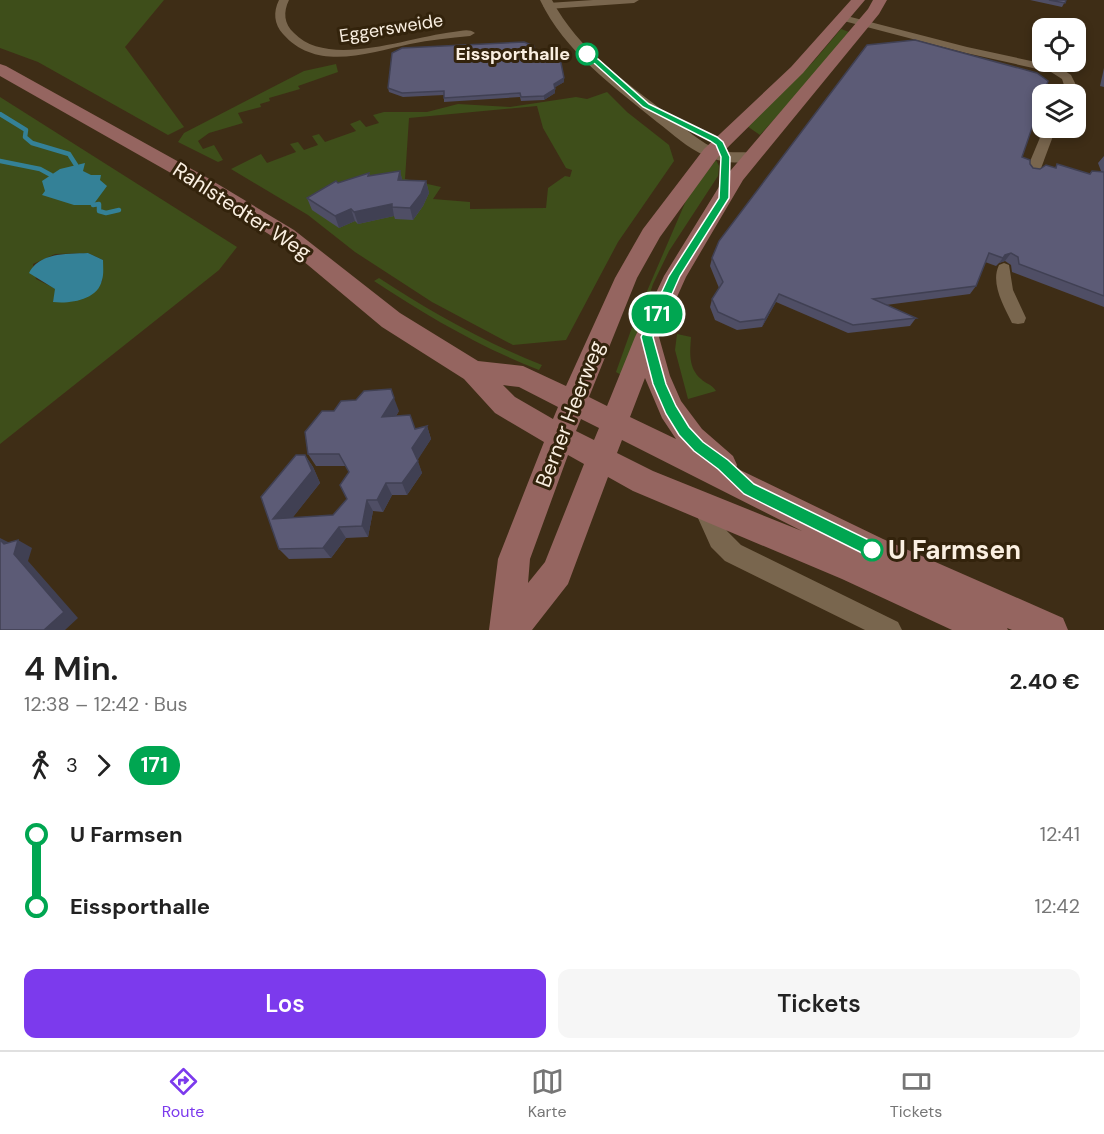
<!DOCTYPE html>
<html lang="de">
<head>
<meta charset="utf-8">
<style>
	body { margin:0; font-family:"DM Sans",sans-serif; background:#f6f6f6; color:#222; height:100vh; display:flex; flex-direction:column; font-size:22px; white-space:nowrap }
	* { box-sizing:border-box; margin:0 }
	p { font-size:20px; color:#767676 }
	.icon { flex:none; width:33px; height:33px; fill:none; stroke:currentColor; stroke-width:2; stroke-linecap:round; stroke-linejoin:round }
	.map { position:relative; height:630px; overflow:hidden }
	.side { display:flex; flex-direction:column; background:#fff; flex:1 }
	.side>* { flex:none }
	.badge { padding:0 12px; border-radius:20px; font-size:21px; line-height:39px }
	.buttons { position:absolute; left:1032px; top:18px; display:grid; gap:12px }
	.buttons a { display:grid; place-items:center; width:54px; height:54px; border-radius:12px; background:#fff; box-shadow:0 3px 9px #0003; font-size:30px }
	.map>.badge { position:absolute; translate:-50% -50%; box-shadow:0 0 0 3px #fff }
	.legs { display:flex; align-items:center; gap:9px; height:66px; padding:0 24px; font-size:20px }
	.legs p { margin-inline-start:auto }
	.headline { display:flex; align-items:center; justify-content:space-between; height:102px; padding:0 24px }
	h1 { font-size:33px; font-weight:600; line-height:45px }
	.primary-button { display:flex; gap:12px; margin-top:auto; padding:12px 24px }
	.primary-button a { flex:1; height:69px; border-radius:12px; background:#7c3aed; color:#fff; font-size:24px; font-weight:600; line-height:69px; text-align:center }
	.primary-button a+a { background:#f6f6f6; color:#222 }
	ul { padding:0 24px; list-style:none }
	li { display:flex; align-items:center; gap:21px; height:72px; font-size:22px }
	li i { display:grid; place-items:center; width:9px; height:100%; margin:0 8px; background:currentColor }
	li i::after { content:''; width:15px; height:15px; margin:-8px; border:4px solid; border-radius:50%; background:#fff }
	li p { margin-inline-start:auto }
	li:first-child i { background:linear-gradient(#0000 50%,currentColor 0) }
	li:last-child i { background:linear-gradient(currentColor 50%,#0000 0) }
	.dock { display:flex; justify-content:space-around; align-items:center; height:84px; border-top:2px solid #e0e0e0; background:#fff; font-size:16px; color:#767676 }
	.dock a { display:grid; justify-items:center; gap:3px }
	.dock .selected { color:#7c3aed }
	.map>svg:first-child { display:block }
	.green { fill:#3e4e1a; fill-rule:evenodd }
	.water { fill:#348197 }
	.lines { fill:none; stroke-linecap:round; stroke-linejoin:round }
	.stream { stroke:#348197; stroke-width:4.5 }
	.minor { fill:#79664e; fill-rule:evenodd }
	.tertiary { fill:#79664e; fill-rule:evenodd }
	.secondary { fill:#956560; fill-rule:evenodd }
	.wall { fill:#4f4e65 }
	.shaded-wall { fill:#404053 }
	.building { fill:#5c5b76; stroke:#404053; stroke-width:1.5 }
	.line-1 { fill:#00a651; stroke:#fff; stroke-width:1.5 }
	.stop-1-dot { fill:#fff; stroke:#00a651; stroke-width:3 }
	.labels { text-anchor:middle; stroke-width:6; stroke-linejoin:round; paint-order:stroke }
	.far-street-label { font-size:18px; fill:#faefe1; stroke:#33230c }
	.far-stop-label { font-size:18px; font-weight:bold; fill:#faefe1; stroke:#33230c; text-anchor:end }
	.street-label { font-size:21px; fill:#faefe1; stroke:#33230c }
	.near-stop-label { font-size:26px; font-weight:bold; fill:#faefe1; stroke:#33230c; text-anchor:start }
</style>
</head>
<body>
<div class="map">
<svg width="1104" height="630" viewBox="0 0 1104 630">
	<rect width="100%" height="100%" fill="#3e2d16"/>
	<g class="green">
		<path d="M0 0H164L125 47 184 127 168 135 38 62 0 48Z"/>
		<path d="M841 29 849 32 801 90 760 135 747 126 813 62Z"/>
		<path d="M336 64 338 72 298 86 300 89 269 98 270 101 260 104 261 107 238 113 243 123 209 133 198 141 203 149 214 145 223 160 218 162 178 142 184 133 304 71Z"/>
		<path d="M607 92 627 112 669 145 674 161 618 242 566 340 513 345 432 302 355 252 308 215 231 169 261 154 267 163 296 152 290 144 298 142 304 150 318 145 312 136 319 134 325 142 356 131 350 124 360 120 366 127 379 123 373 115 384 112H427L458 104 510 107 576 97 587 99ZM537 106 543 128 566 168 572 170 570 177 565 176 548 188 546 208 470 209V202L433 199 441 187 405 179 409 118Z"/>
		<path d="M0 97 237 247 219 270 0 444ZM88 253 103 260 102 282 53 302 56 289 36 279 33 264 55 254Z"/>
		<path d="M716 160 719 166 718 176 669 251 653 284 623 376 616 372 635 319 688 196Z"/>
		<path d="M379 278C431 312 484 342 542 365L539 370C480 347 427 316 374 281Z"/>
		<path d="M677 334 691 337C690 352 688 368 701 379 706 384 712 384 716 391L688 399 675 350Z"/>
	</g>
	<g class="water">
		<path d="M85 163 83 171 91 175H101L100 180 107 186 93 205H74L42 195 45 191 42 181 60 169Z"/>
		<path d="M88 253 103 260C103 266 104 274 102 280 98 300 70 304 53 302L55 289 29 273C40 252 67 254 88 253Z"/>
	</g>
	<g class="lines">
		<g class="stream">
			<path d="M0 114 26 130 25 137 32 143 69 154 76 165"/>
			<path d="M0 161 40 169 51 175"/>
			<path d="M93 205 99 204V211L106 213 119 210"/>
		</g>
		<g class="minor">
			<path d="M279 0H289C283 12 284 24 294 33 328 69 409 37 453 32 461 31 469 28 475 33L470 36C450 38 430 40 410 44 368 53 316 72 283 34 274 24 273 12 279 0Z"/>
			<path d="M593 0H639L634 3 548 9 543 6 548 3Z"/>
			<path d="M843 15 967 47 1059 67 1071 75 1076 85 1069 94H1058L1064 85 1062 79 1051 72 966 53 840 20V16Z"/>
			<path d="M1044 128H1056L1040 171 1033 175 1028 174 1026 171Z"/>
			<path d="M1004 263 1009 265 1013 290 1026 318 1024 323 1018 324 1012 323C1004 307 990 283 999 265Z"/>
			<path d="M703 497 710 500 727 531 741 545 898 622 902 630H865L725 561 711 547 693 507 696 500Z"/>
		</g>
		<path class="tertiary" d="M540 0H552C578 50 626 82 670 116 685 128 700 143 719 150 731 154 744 151 756 153L758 157 756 161C740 164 721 163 706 156 687 148 673 134 657 122 613 86 565 52 540 0Z"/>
		<path class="secondary" d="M851 0H865L803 73 718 157 660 237 637 278 589 397 607 406 635 337 664 276 725 177 868 9 873 0H887L879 14 743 180 686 277 659 337 670 376 681 401 702 429 733 456 737 465 736 468 883 539 1063 618 1068 630H1012L1007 628 1008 630H952L842 579 633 491 608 477 568 584 532 630H489L498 559 544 442 495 413 464 379 382 327 278 240 192 185 0 76V64L6 66 206 177 294 230 400 313 478 361 523 366 566 386 615 278 643 229 704 149 791 67ZM645 378 662 418 676 439 630 417ZM503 385 519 387 558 407 553 419 515 397ZM581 419 599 428 594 440 576 431ZM622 440 802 531 653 471 617 453ZM568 455 584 464 545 562 528 583 530 559Z"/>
	</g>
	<g class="wall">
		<path d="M1030 0H1066L1062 7Z"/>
		<path d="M536 54 564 82 555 87V93L544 100 521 101 520 97 444 102V95L403 97 389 92 388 88Z"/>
		<path d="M1104 68V87L1100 86Z"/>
		<path d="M1104 156V307L1012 272 1011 265 1005 261 999 263 996 266 985 262 976 286 970 294 886 305 916 318 910 326 848 333 776 302 762 327 737 330 715 320 710 307 712 299 719 288 710 266 712 258 1022 157 1033 168 1040 169 1055 168 1057 164 1089 174 1092 171H1101L1098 163Z"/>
		<path d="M400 171 402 180 426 181 429 193 423 206 413 220 395 219 394 216 358 224 355 221 339 228 312 210 307 198 338 183 369 173 370 176Z"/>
		<path d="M399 411 396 416 415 429 427 426 431 439 417 460 422 473 407 495H392L383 512 373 511 368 537 346 538 331 558 289 559 279 549 305 455 313 467 320 483 292 518 333 515 347 499 349 472 346 466H316L308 454Z"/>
	</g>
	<g class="shaded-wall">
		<path d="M564 78V82L554 88V84Z"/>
		<path d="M555 89V93L544 100V96Z"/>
		<path d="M400 171 403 183 398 180Z"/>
		<path d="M426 181 429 193 423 206 413 220 410 208Z"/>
		<path d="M392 204 394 216 358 224 354 212Z"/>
		<path d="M351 209 355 221 339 228 335 216Z"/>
		<path d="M1011 253 1005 261 999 263 1005 255Z"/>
		<path d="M779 294 776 302 762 327 765 319Z"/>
		<path d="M394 398 399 411 388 429 382 417Z"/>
		<path d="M427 426 431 439 417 461 412 448Z"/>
		<path d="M305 455 313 467 320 483 283 530 273 519Z"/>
		<path d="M418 461 422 473 407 495 402 483Z"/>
		<path d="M386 483 392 495 383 512 377 500Z"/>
		<path d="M367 500 373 511 368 537 362 526Z"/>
		<path d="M339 527 346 538 331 558 323 548Z"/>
		<path d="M0 538 12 544 18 540 32 548 28 561 78 618 65 630H44L0 540Z"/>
	</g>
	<g class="building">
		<path d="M1049 0H1066L1065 3Z"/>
		<path d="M915 40 1037 73 1048 81 1022 157 1030 160V164L1033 168 1040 169 1046 165 1056 168 1057 164 1090 174 1092 171 1104 172V296L1019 264 1018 257 1011 253 1005 255 1003 258 989 253 976 286 873 299 916 318 853 325 779 294 765 319 740 322 718 312 712 299 723 282 712 258 719 241 867 45Z"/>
		<path d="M524 42 534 46 536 54 559 53 564 78 554 84 555 89 544 96 521 97 520 93 444 98V91L402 93 388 88 392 53 402 48Z"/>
		<path d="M400 171 398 180 426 181 421 194 410 208 392 207V204L354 212 351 209 335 216 307 198 336 181 338 183 369 173 368 176Z"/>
		<path d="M391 389 394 398 382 417 410 415 415 429 427 426 412 448 418 461 402 483H386L377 500H367L362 526 339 527 323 548 279 549 261 497 296 455H305L312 471 273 519 333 515 347 499 340 485 349 472 339 454H308L305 432 322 411H334L341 401 356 400 364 391Z"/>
		<path d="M0 540 4 544 18 540 14 554 64 612 44 630H0Z"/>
	</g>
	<path class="line-1" d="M585 52H590L649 104 717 137 723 142 730 157 729 198 680 276 653 337 666 384 676 406 689 427 703 442 728 460 754 484 877 544 879 550 877 555 872 557 866 555 744 494 718 469 694 451 679 435 666 414 653 384 641 337 669 276 719 198 721 157 716 145 710 141 643 107 585 55Z"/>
	<g class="stop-1-dot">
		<circle cx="587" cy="54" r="10"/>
		<circle cx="872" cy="550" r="10"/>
	</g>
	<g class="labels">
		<g class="far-street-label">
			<text transform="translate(391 28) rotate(-9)" y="6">Eggersweide</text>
		</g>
		<g class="far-stop-label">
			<text x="570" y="60">Eissporthalle</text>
		</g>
		<g class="street-label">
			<text transform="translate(242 211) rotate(33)" y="7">Rahlstedter Weg</text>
			<text transform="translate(570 414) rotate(-69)" y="7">Berner Heerweg</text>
		</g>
		<g class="near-stop-label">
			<text x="888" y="559">U Farmsen</text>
		</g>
	</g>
</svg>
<div class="buttons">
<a><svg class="icon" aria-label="locate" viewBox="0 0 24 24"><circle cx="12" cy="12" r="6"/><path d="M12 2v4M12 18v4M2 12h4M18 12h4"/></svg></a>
<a><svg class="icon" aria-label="layers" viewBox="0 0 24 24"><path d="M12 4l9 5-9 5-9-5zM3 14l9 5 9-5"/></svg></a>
</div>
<b class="badge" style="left:657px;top:314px;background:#00a651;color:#fff">171</b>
</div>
<section class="side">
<div class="headline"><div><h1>4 Min.</h1><p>12:38 – 12:42 · Bus</p></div><b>2.40 €</b></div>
<div class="legs"><svg class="icon" aria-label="walk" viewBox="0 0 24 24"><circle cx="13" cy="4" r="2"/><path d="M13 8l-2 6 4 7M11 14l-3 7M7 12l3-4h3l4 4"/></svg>3<svg class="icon" aria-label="forward" viewBox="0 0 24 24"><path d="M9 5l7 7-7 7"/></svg><b class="badge" style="background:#00a651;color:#fff">171</b></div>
<ul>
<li><i style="color:#00a651"></i><b>U Farmsen</b><p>12:41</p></li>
<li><i style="color:#00a651"></i><b>Eissporthalle</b><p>12:42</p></li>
</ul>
<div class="primary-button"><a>Los</a><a>Tickets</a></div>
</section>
<nav class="dock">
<a class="selected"><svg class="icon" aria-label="directions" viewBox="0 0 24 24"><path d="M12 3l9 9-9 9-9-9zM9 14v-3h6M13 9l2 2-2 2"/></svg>Route</a>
<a><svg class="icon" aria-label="map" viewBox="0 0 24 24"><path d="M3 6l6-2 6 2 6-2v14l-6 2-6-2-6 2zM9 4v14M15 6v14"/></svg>Karte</a>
<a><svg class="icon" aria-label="tickets" viewBox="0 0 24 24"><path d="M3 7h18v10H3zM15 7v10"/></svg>Tickets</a>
</nav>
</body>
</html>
